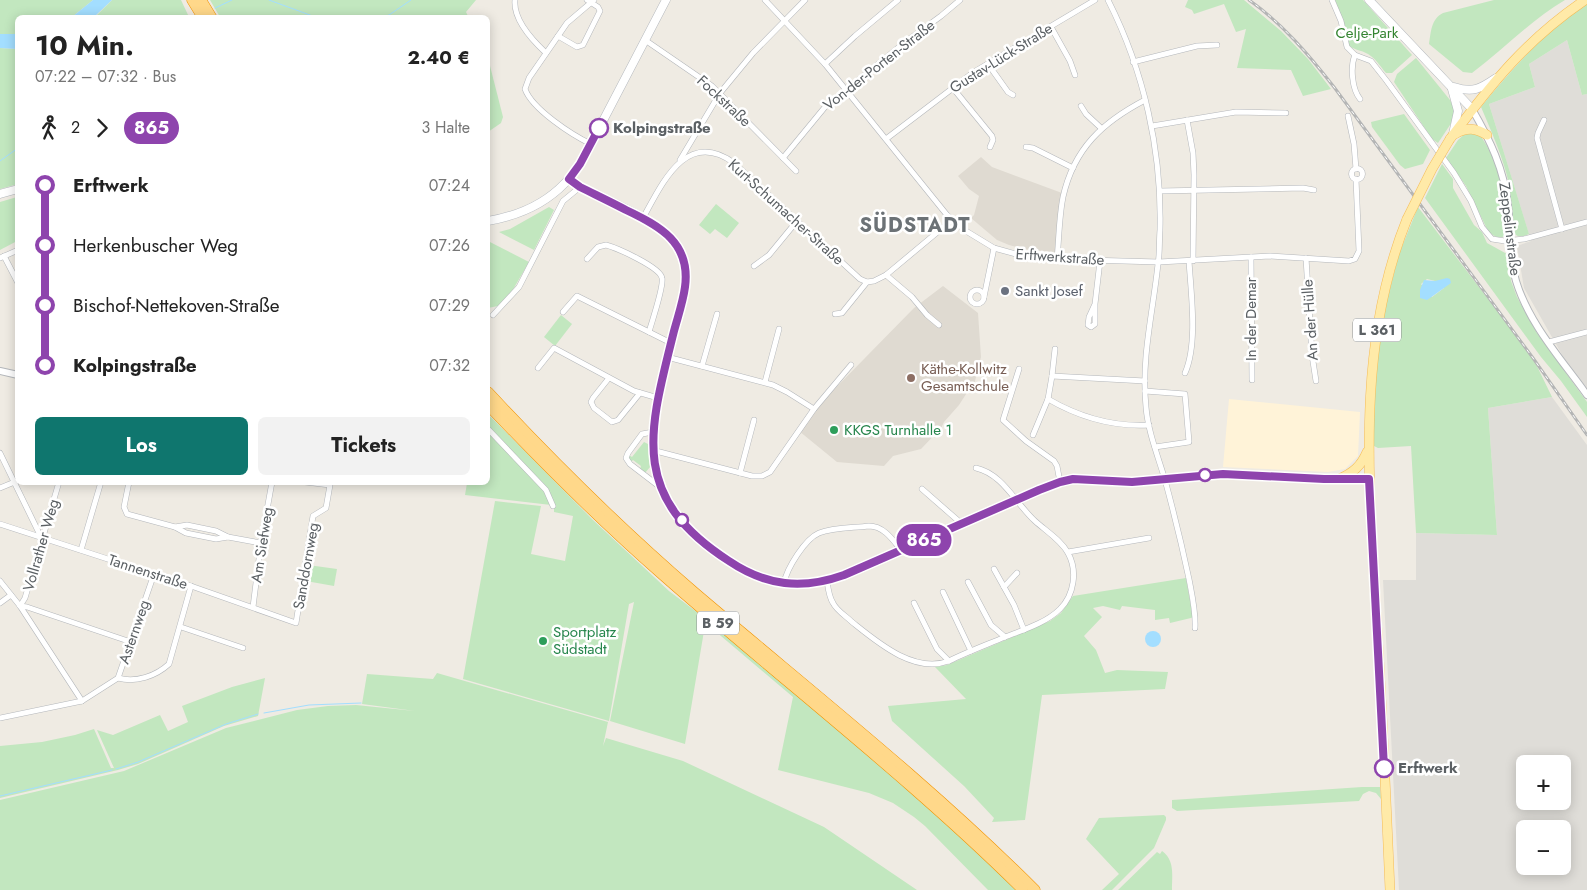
<!DOCTYPE html>
<html lang="de">
<head>
<meta charset="utf-8">
<style>
	body { margin:0; font-family:Jost,sans-serif; background:#f2f2f2; color:#222; height:100vh; display:flex; flex-direction:column; font-size:19px; white-space:nowrap }
	* { box-sizing:border-box; margin:0 }
	p { font-size:16px; color:#767676 }
	.icon { flex:none; width:28px; height:28px; fill:none; stroke:currentColor; stroke-width:2; stroke-linecap:round; stroke-linejoin:round }
	.map { position:relative; flex:1; overflow:hidden }
	.sheet { position:absolute; left:15px; top:15px; width:475px; height:470px; display:flex; flex-direction:column; background:#fff; border-radius:8px; box-shadow:0 2px 12px #0003 }
	.sheet>* { flex:none }
	.badge { padding:0 10px; border-radius:16px; font-size:18px; line-height:32px }
	.controls { position:absolute; left:1516px; top:755px; display:grid; gap:10px }
	.controls a { display:grid; place-items:center; width:55px; height:55px; border-radius:8px; background:#fff; box-shadow:0 2px 12px #0003; font-size:25px }
	.map>.badge { position:absolute; translate:-50% -50%; box-shadow:0 0 0 2px #fff }
	.legs { display:flex; align-items:center; gap:8px; height:55px; padding:0 20px; font-size:16px }
	.legs p { margin-inline-start:auto }
	.headline { display:flex; align-items:center; justify-content:space-between; height:85px; padding:0 20px }
	h1 { font-size:28px; font-weight:700; line-height:38px }
	.button { display:flex; gap:10px; margin-top:auto; padding:10px 20px }
	.button a { flex:1; height:58px; border-radius:8px; background:#0f766e; color:#fff; font-size:20px; font-weight:700; line-height:58px; text-align:center }
	.button a+a { background:#f2f2f2; color:#222 }
	ul { padding:0 20px; list-style:none }
	li { display:flex; align-items:center; gap:18px; height:60px; font-size:19px }
	li i { display:grid; place-items:center; width:8px; height:100%; margin:0 6px; background:currentColor }
	li i::after { content:''; width:12px; height:12px; margin:-6px; border:4px solid; border-radius:50%; background:#fff }
	li p { margin-inline-start:auto }
	li:first-child i { background:linear-gradient(#0000 50%,currentColor 0) }
	li:last-child i { background:linear-gradient(currentColor 50%,#0000 0) }
	.map>svg:first-child { display:block }
	.commercial { fill:#fff3d8 }
	.industrial { fill:#dfddd8; fill-rule:evenodd }
	.education { fill:#dfdad1 }
	.green { fill:#c2e7bf; fill-rule:evenodd }
	.water { fill:#a3deff }
	.lines { fill:none; stroke-linecap:round; stroke-linejoin:round }
	.stream { stroke:#a3deff; stroke-width:1 }
	.minor-casing { stroke:#b4b7bb; stroke-width:6 }
	.tertiary-casing { stroke:#b4b7bb; stroke-width:8 }
	.secondary-casing { stroke:#b5b9be; stroke-width:9 }
	.primary-casing { stroke:#f5bc56; stroke-width:10 }
	.motorway-casing { stroke:#f29300; stroke-width:11 }
	.minor { stroke:#fff; stroke-width:5 }
	.tertiary { stroke:#fff; stroke-width:6 }
	.secondary { stroke:#fff; stroke-width:8 }
	.primary { stroke:#ffeaa8; stroke-width:9 }
	.motorway { stroke:#ffd88a; stroke-width:10 }
	.rail-casing { stroke:#b4b5b5; stroke-width:3 }
	.rail { stroke:#fff; stroke-width:1; stroke-dasharray:4; stroke-linecap:butt }
	.primary-bridge-casing { stroke:#f5bc56; stroke-width:10; stroke-linecap:butt }
	.primary-bridge { stroke:#ffeaa8; stroke-width:9 }
	.line-1-casing { stroke:#fff; stroke-width:11 }
	.line-1 { stroke:#8e44ad; stroke-width:8 }
	.stop-1-dot { fill:#fff; stroke:#8e44ad; stroke-width:2.5 }
	.worship-dot { fill:#6b7280; stroke:#fff; stroke-width:2 }
	.education-dot { fill:#8d6e63; stroke:#fff; stroke-width:2 }
	.leisure-dot { fill:#2e9e5b; stroke:#fff; stroke-width:2 }
	.labels { text-anchor:middle; stroke-width:5; stroke-linejoin:round; paint-order:stroke }
	.shield { fill:#fff; stroke:#8c9092; stroke-width:1 }
	.shield-label { font-size:14px; font-weight:bold; fill:#5b6064 }
	.park-label { font-size:15px; fill:#358532; stroke:#fff }
	.street-label { font-size:15px; fill:#5b6064; stroke:#fff }
	.stop-label { font-size:15px; font-weight:bold; fill:#5b6064; stroke:#fff; text-anchor:start }
	.worship-label { font-size:15px; fill:#5b616d; stroke:#fff; text-anchor:start }
	.education-label { font-size:15px; fill:#785e54; stroke:#fff; text-anchor:start }
	.leisure-label { font-size:15px; fill:#27864d; stroke:#fff; text-anchor:start }
	.district-label { font-size:20px; font-weight:bold; letter-spacing:1px; fill:#6c7276; stroke:#fff }
</style>
</head>
<body>
<div class="map">
<svg width="1587" height="890" viewBox="0 0 1587 890">
	<rect width="100%" height="100%" fill="#efebe3"/>
	<path class="commercial" d="M1229 399 1360 412 1358 456 1345 469 1328 472 1223 467Z"/>
	<g class="industrial">
		<path d="M1567 40 1582 95 1587 94V389L1565 360 1524 288 1517 246 1531 241 1489 104 1535 87 1529 64Z"/>
		<path d="M1552 397 1587 445V890H1399L1383 580H1416V533L1497 535 1488 408ZM1525 764H1562V801H1525ZM1525 829H1562V866H1525Z"/>
	</g>
	<g class="education">
		<path d="M981 157 992 167 1062 193 1055 252 1023 249 1009 245 997 240 971 218 974 215 979 196 969 189 958 176Z"/>
		<path d="M943 286 978 313 981 357 972 393 968 391 959 405 944 422 941 428 921 449 893 456 884 466 837 462 799 431 815 409 914 308Z"/>
	</g>
	<g class="green">
		<path d="M0 0H93L72 17 18 18 17 34H0Z"/>
		<path d="M112 0H181L189 17 94 18Z"/>
		<path d="M210 0H476L466 12 469 18 220 17Z"/>
		<path d="M1188 0H1244L1281 31 1308 59 1331 89 1303 96 1291 70 1237 68 1246 29 1236 32 1224 4 1194 14 1192 10 1185 7Z"/>
		<path d="M1335 0H1363L1412 55 1392 73H1386C1380 66 1376 59 1368 54 1361 50 1354 50 1348 45L1347 33Z"/>
		<path d="M1494 0H1565C1531 20 1504 49 1472 73L1463 72 1429 44C1431 32 1431 19 1443 13Z"/>
		<path d="M1587 4V94L1582 95 1567 40 1529 64 1535 87 1489 104 1529 234C1525 236 1518 238 1515 234 1510 227 1511 194 1509 184 1503 157 1491 131 1481 107 1513 68 1545 31 1587 4Z"/>
		<path d="M0 48 17 49 18 184 0 189Z"/>
		<path d="M488 58 503 117 501 123 488 132Z"/>
		<path d="M1416 58 1450 100 1455 110 1454 119 1438 143 1432 139 1394 82 1397 74Z"/>
		<path d="M1404 114 1430 150 1423 164 1405 169 1400 165 1372 127 1371 122Z"/>
		<path d="M1467 132 1480 135C1499 162 1511 203 1505 236 1498 239 1493 236 1488 231L1466 186 1446 158 1458 140Z"/>
		<path d="M1442 164 1453 179V188L1474 225 1482 232 1487 243 1507 254 1511 281 1517 297 1537 333 1587 402V417L1561 381 1541 357 1425 198Z"/>
		<path d="M17 197V241L0 250V202Z"/>
		<path d="M716 204 739 223 727 238 715 229 710 234 699 225Z"/>
		<path d="M549 207 554 210 534 250 499 232 510 229Z"/>
		<path d="M1418 207 1533 358 1552 397 1488 408 1497 535 1416 533 1411 446 1378 448 1374 446C1374 414 1373 381 1378 349 1380 337 1386 328 1383 315L1399 254ZM1427 279 1435 281 1444 288 1432 297 1421 284Z"/>
		<path d="M488 241 529 262 511 293 498 306 488 308Z"/>
		<path d="M561 315 572 324 555 346 544 337Z"/>
		<path d="M488 414 593 520 669 591 710 622 924 803 1017 890H988L925 826 914 817 893 803 869 793 778 770 793 697 708 625 704 631 685 744 610 721 634 602 629 604 609 721 463 679 495 501 541 506 531 554 565 561 573 516 554 512V506L550 496 488 427Z"/>
		<path d="M488 431 542 488 551 505 465 495 467 483 488 482Z"/>
		<path d="M644 442 648 444 650 467 645 473 640 469 641 466 633 460 631 462 628 459 629 455 632 457Z"/>
		<path d="M308 565 337 569 334 586 306 581Z"/>
		<path d="M1186 578 1193 617 1191 618 1170 623 1169 618 1155 620V610L1122 606 1120 610 1103 606 1093 608 1102 617 1084 636 1096 650 1105 673 1117 670 1168 672 1165 689 1042 695 1025 820 992 822 994 818 964 786 892 721 888 706 966 699 935 667 947 665 1050 621 1061 613 1073 596Z"/>
		<path d="M437 673 608 722 603 746 606 738 683 761 824 827 917 890H0V800L124 771 226 728 297 710 328 706 356 705 415 711 362 704 367 674 433 679Z"/>
		<path d="M265 678 258 716 224 726 138 764 118 770 0 798V746L42 742 75 735 94 729 111 768H114L97 730 113 735 160 715 168 731 188 722 182 706 232 687Z"/>
		<path d="M1362 787H1380L1381 799 1376 793 1369 791 1363 794 1359 801 1177 811 1172 808V800Z"/>
		<path d="M1164 815 1166 817V820L1154 848 1112 890H1102L1119 874 1086 839 1099 818Z"/>
		<path d="M1162 851C1175 860 1172 876 1172 890H1118L1155 854 1157 852 1160 854Z"/>
	</g>
	<g class="water">
		<path d="M93 0H112L94 17H72Z"/>
		<path d="M0 34H17V49L0 48Z"/>
		<path d="M1447 278 1450 279 1451 283 1430 298 1427 300 1420 298V290L1424 280 1435 281Z"/>
		<circle cx="1153" cy="639" r="8"/>
	</g>
	<g class="lines">
		<g class="stream">
			<path d="M269 0 318 18"/>
			<path d="M215 8 232 0"/>
			<path d="M379 18 389 15 411 0"/>
			<path d="M0 161 18 148"/>
			<path d="M264 713 309 705 361 703"/>
			<path d="M116 769 138 762 226 724 258 714"/>
			<path d="M0 796 112 770"/>
		</g>
		<g class="minor-casing">
			<g id="minor">
				<path d="M515 0C513 20 532 40 546 53"/>
				<path d="M765 0 825 64 947 215 966 231 994 248 1023 256 1050 259 1159 262 1270 256 1349 261 1355 259 1359 251 1356 179"/>
				<path d="M1108 0C1144 71 1162 151 1160 230 1159 241 1160 253 1158 264 1153 312 1141 358 1146 407 1148 432 1158 456 1165 480 1174 513 1182 546 1189 579 1192 595 1196 612 1195 628"/>
				<path d="M1332 0 1341 21 1347 47 1355 55C1350 67 1352 89 1360 99"/>
				<path d="M1051 27 1070 61 1075 75"/>
				<path d="M558 36 577 47 583 45 600 11 598 7 587 0"/>
				<path d="M645 40 712 86 796 171"/>
				<path d="M1355 55 1371 61 1386 80 1454 173 1471 201 1482 227 1492 239 1505 241 1524 239 1587 222"/>
				<path d="M1133 62 1197 46 1217 45"/>
				<path d="M825 64 855 36 898 0"/>
				<path d="M988 64 1008 92 1013 95"/>
				<path d="M952 87 992 136 993 140 990 147"/>
				<path d="M1081 106 1086 114 1101 128"/>
				<path d="M1348 116 1354 144 1356 169"/>
				<path d="M1187 120 1193 153 1194 175 1193 261"/>
				<path d="M1544 120 1538 133 1537 138 1562 229"/>
				<path d="M1152 126 1236 112 1286 113"/>
				<path d="M886 139 974 72 1095 0"/>
				<path d="M591 144C572 135 532 109 525 89L529 78 567 23 594 0"/>
				<path d="M1026 147 1033 148 1073 168"/>
				<path d="M783 158 825 107 904 43 941 16 960 0"/>
				<path d="M680 160 720 93 753 53 805 0"/>
				<circle cx="1357" cy="174" r="5.5"/>
				<path d="M1160 191 1303 188 1314 190"/>
				<path d="M643 218C662 184 686 128 734 163L860 279 867 282"/>
				<path d="M4 256 18 283"/>
				<path d="M1251 257 1252 380"/>
				<path d="M0 258 18 250"/>
				<path d="M1306 258 1312 355 1316 381"/>
				<path d="M587 259 598 247 606 245C617 248 660 267 662 278 664 287 652 321 649 332"/>
				<path d="M1057 259C1059 239 1059 217 1063 197 1074 148 1103 122 1145 100"/>
				<path d="M754 266 769 255 797 221"/>
				<path d="M886 275 912 297 927 315 939 325"/>
				<circle cx="977" cy="297" r="7"/>
				<path d="M984 297 994 248"/>
				<path d="M1095 304V324L1091 327 1088 325 1089 317 1095 304 1100 261"/>
				<path d="M563 312 577 296 671 343"/>
				<path d="M835 314 842 313 867 282 874 281 886 275 952 220"/>
				<path d="M493 315 519 287 563 201 580 187"/>
				<path d="M1549 342 1587 332"/>
				<path d="M667 357 773 385 787 392 814 409"/>
				<path d="M702 366 717 314"/>
				<path d="M538 368 554 348 634 391 658 398"/>
				<path d="M1019 369 1003 420 1026 441 1054 461 1057 466 1060 482"/>
				<path d="M1185 373C1198 344 1191 293 1189 261"/>
				<path d="M1052 376 1145 381"/>
				<path d="M609 378 593 398 591 402 594 408 612 422 618 420 640 393"/>
				<path d="M765 382 779 329"/>
				<path d="M1145 391 1185 394 1189 442 1155 447"/>
				<path d="M1048 399C1079 417 1113 427 1149 425"/>
				<path d="M488 429 546 490 553 506"/>
				<path d="M653 432 642 434 628 453 626 458 630 464 660 487"/>
				<path d="M1033 435 1048 399 1052 376 1055 349"/>
				<path d="M652 450 752 476H762L770 472 814 409 851 365"/>
				<path d="M0 453 39 533 42 537"/>
				<path d="M740 473 754 420"/>
				<path d="M129 482 124 507 127 514 175 527 186 533 216 539 228 537"/>
				<path d="M0 488 17 481"/>
				<path d="M922 489 962 524"/>
				<path d="M0 524 191 586 296 623 313 516 326 508 330 485 305 482"/>
				<path d="M175 527 187 525 216 531 228 537 261 543"/>
				<path d="M81 550 101 482"/>
				<path d="M1068 552 1149 538"/>
				<path d="M994 569 1014 605 1024 630"/>
				<path d="M0 581 20 606 82 701"/>
				<path d="M827 581C828 588 829 597 833 603 837 611 846 616 852 622 877 642 914 674 949 661 967 652 986 645 1005 637 1023 630 1046 623 1060 609 1074 595 1078 571 1068 553 1061 540 1046 531 1035 521 1016 504 1003 474 976 468"/>
				<path d="M968 582 991 625 1005 637"/>
				<path d="M784 583C787 568 805 539 819 533 834 527 854 528 869 526 884 526 893 540 901 550"/>
				<path d="M1004 587 1017 573"/>
				<path d="M943 592 971 651"/>
				<path d="M0 603 11 595"/>
				<path d="M914 603 937 649 949 661"/>
				<path d="M20 606 25 598 59 482"/>
				<path d="M20 606 27 607 131 642"/>
				<path d="M253 607 261 543 272 482"/>
				<path d="M181 627 243 648"/>
				<path d="M118 678C136 683 156 676 169 664L191 586"/>
				<path d="M0 718 82 701 118 678 154 574"/>
			</g>
		</g>
		<g class="tertiary-casing">
			<g id="tertiary">
				<path d="M1472 109C1490 140 1504 169 1508 205 1511 231 1509 257 1516 281 1529 324 1562 360 1587 395"/>
				<path d="M569 179 580 187C612 203 668 221 682 256 691 278 682 300 676 322 651 424 625 493 728 561 768 587 806 591 850 572L1039 490 1060 482 1073 479 1129 482 1223 473 1327 479H1369"/>
				<path d="M0 371 18 375"/>
			</g>
		</g>
		<g class="secondary-casing">
			<g id="secondary">
				<path d="M1369 0 1472 109"/>
				<path d="M1454 87C1473 93 1480 89 1496 78"/>
				<path d="M1452 89 1458 111 1453 134"/>
				<path d="M0 194 18 189"/>
				<path d="M488 221C517 216 544 205 565 183 583 164 594 138 606 115 626 77 646 38 666 0"/>
			</g>
		</g>
		<g class="primary-casing">
			<g id="primary">
				<path d="M1455 134C1467 127 1476 128 1487 135"/>
				<path d="M1450 139C1492 83 1526 40 1585 0"/>
				<path d="M1339 479C1353 473 1361 466 1367 452"/>
				<path d="M1390 890C1386 797 1382 704 1376 611 1369 479 1356 345 1407 219"/>
			</g>
		</g>
		<g class="motorway-casing">
			<g id="motorway">
				<path d="M192 0 203 18"/>
				<path d="M201 0 212 18"/>
				<path d="M488 392C553 462 621 529 694 592 809 690 928 783 1035 890"/>
				<path d="M488 405C544 464 602 522 664 576 783 681 910 778 1023 890"/>
			</g>
		</g>
		<use href="#minor" class="minor"/>
		<use href="#tertiary" class="tertiary"/>
		<use href="#secondary" class="secondary"/>
		<use href="#primary" class="primary"/>
		<use href="#motorway" class="motorway"/>
		<g class="rail-casing">
			<path id="rail" d="M1249 0C1282 23 1309 55 1334 87L1533 358 1587 435"/>
		</g>
		<use href="#rail" class="rail"/>
		<g class="primary-bridge-casing">
			<path id="primary-bridge" d="M1407 219 1432 169 1450 139"/>
		</g>
		<use href="#primary-bridge" class="primary-bridge"/>
	</g>
	<g class="lines">
		<g class="line-1-casing">
			<path id="line-1" d="M599 128 580 164 569 179 580 187C596 195 611 202 626 210 660 226 691 243 685 287 683 302 678 316 674 331 649 431 628 496 729 561 766 586 802 590 844 575L1039 490 1060 482 1073 479 1132 482 1223 474 1324 479H1369L1384 768"/>
		</g>
		<use href="#line-1" class="line-1"/>
	</g>
	<g class="stop-1-dot">
		<circle cx="599" cy="128" r="9"/>
		<circle cx="1205" cy="475" r="6"/>
		<circle cx="682" cy="520" r="6"/>
		<circle cx="1384" cy="768" r="9"/>
	</g>
	<circle class="worship-dot" cx="1005" cy="291" r="5"/>
	<circle class="education-dot" cx="911" cy="378" r="5"/>
	<g class="leisure-dot">
		<circle cx="834" cy="430" r="5"/>
		<circle cx="543" cy="641" r="5"/>
	</g>
	<g class="labels">
		<g class="shield">
			<rect x="1353" y="318.5" width="48" height="23" rx="4"/>
			<rect x="697" y="611.5" width="42" height="23" rx="4"/>
		</g>
		<g class="shield-label">
			<text x="1377" y="335">L 361</text>
			<text x="718" y="628">B 59</text>
		</g>
		<g class="park-label">
			<text x="1367" y="38">Celje-Park</text>
		</g>
		<g class="street-label">
			<text transform="translate(1001 58) rotate(-32)" y="5">Gustav-Lück-Straße</text>
			<text transform="translate(879 65) rotate(-38)" y="5">Von-der-Porten-Straße</text>
			<text transform="translate(724 101) rotate(43)" y="5">Fockstraße</text>
			<text transform="translate(786 212) rotate(42)" y="5">Kurt-Schumacher-Straße</text>
			<text transform="translate(1510 229) rotate(83)" y="5">Zeppelinstraße</text>
			<text transform="translate(1060 257) rotate(4)" y="5">Erftwerkstraße</text>
			<text transform="translate(1251 319) rotate(-90)" y="5">In der Demar</text>
			<text transform="translate(1310 320) rotate(-94)" y="5">An der Hülle</text>
			<text transform="translate(41 545) rotate(-74)" y="5">Vollrather Weg</text>
			<text transform="translate(262 545) rotate(-81)" y="5">Am Siefweg</text>
			<text transform="translate(306 566) rotate(-80)" y="5">Sanddornweg</text>
			<text transform="translate(148 572) rotate(18)" y="5">Tannenstraße</text>
			<text transform="translate(134 632) rotate(-71)" y="5">Asternweg</text>
		</g>
		<g class="stop-label">
			<text x="613" y="133">Kolpingstraße</text>
			<text x="1398" y="773">Erftwerk</text>
		</g>
		<g class="worship-label">
			<text x="1015" y="296">Sankt Josef</text>
		</g>
		<g class="education-label">
			<text x="921" y="374">Käthe-Kollwitz<tspan x="921" dy="17">Gesamtschule</tspan></text>
		</g>
		<g class="leisure-label">
			<text x="844" y="435">KKGS Turnhalle 1</text>
			<text x="553" y="637">Sportplatz<tspan x="553" dy="17">Südstadt</tspan></text>
		</g>
		<g class="district-label">
			<text x="915" y="232">SÜDSTADT</text>
		</g>
	</g>
</svg>
<div class="controls">
<a>+</a>
<a>−</a>
</div>
<b class="badge" style="left:924px;top:540px;background:#8e44ad;color:#fff">865</b>
<section class="sheet">
<div class="headline"><div><h1>10 Min.</h1><p>07:22 – 07:32 · Bus</p></div><b>2.40 €</b></div>
<div class="legs"><svg class="icon" aria-label="walk" viewBox="0 0 24 24"><circle cx="13" cy="4" r="2"/><path d="M13 8l-2 6 4 7M11 14l-3 7M7 12l3-4h3l4 4"/></svg>2<svg class="icon" aria-label="forward" viewBox="0 0 24 24"><path d="M9 5l7 7-7 7"/></svg><b class="badge" style="background:#8e44ad;color:#fff">865</b><p>3 Halte</p></div>
<ul>
<li><i style="color:#8e44ad"></i><b>Erftwerk</b><p>07:24</p></li>
<li><i style="color:#8e44ad"></i><span>Herkenbuscher Weg</span><p>07:26</p></li>
<li><i style="color:#8e44ad"></i><span>Bischof-Nettekoven-Straße</span><p>07:29</p></li>
<li><i style="color:#8e44ad"></i><b>Kolpingstraße</b><p>07:32</p></li>
</ul>
<div class="button"><a>Los</a><a>Tickets</a></div>
</section>
</div>
</body>
</html>
